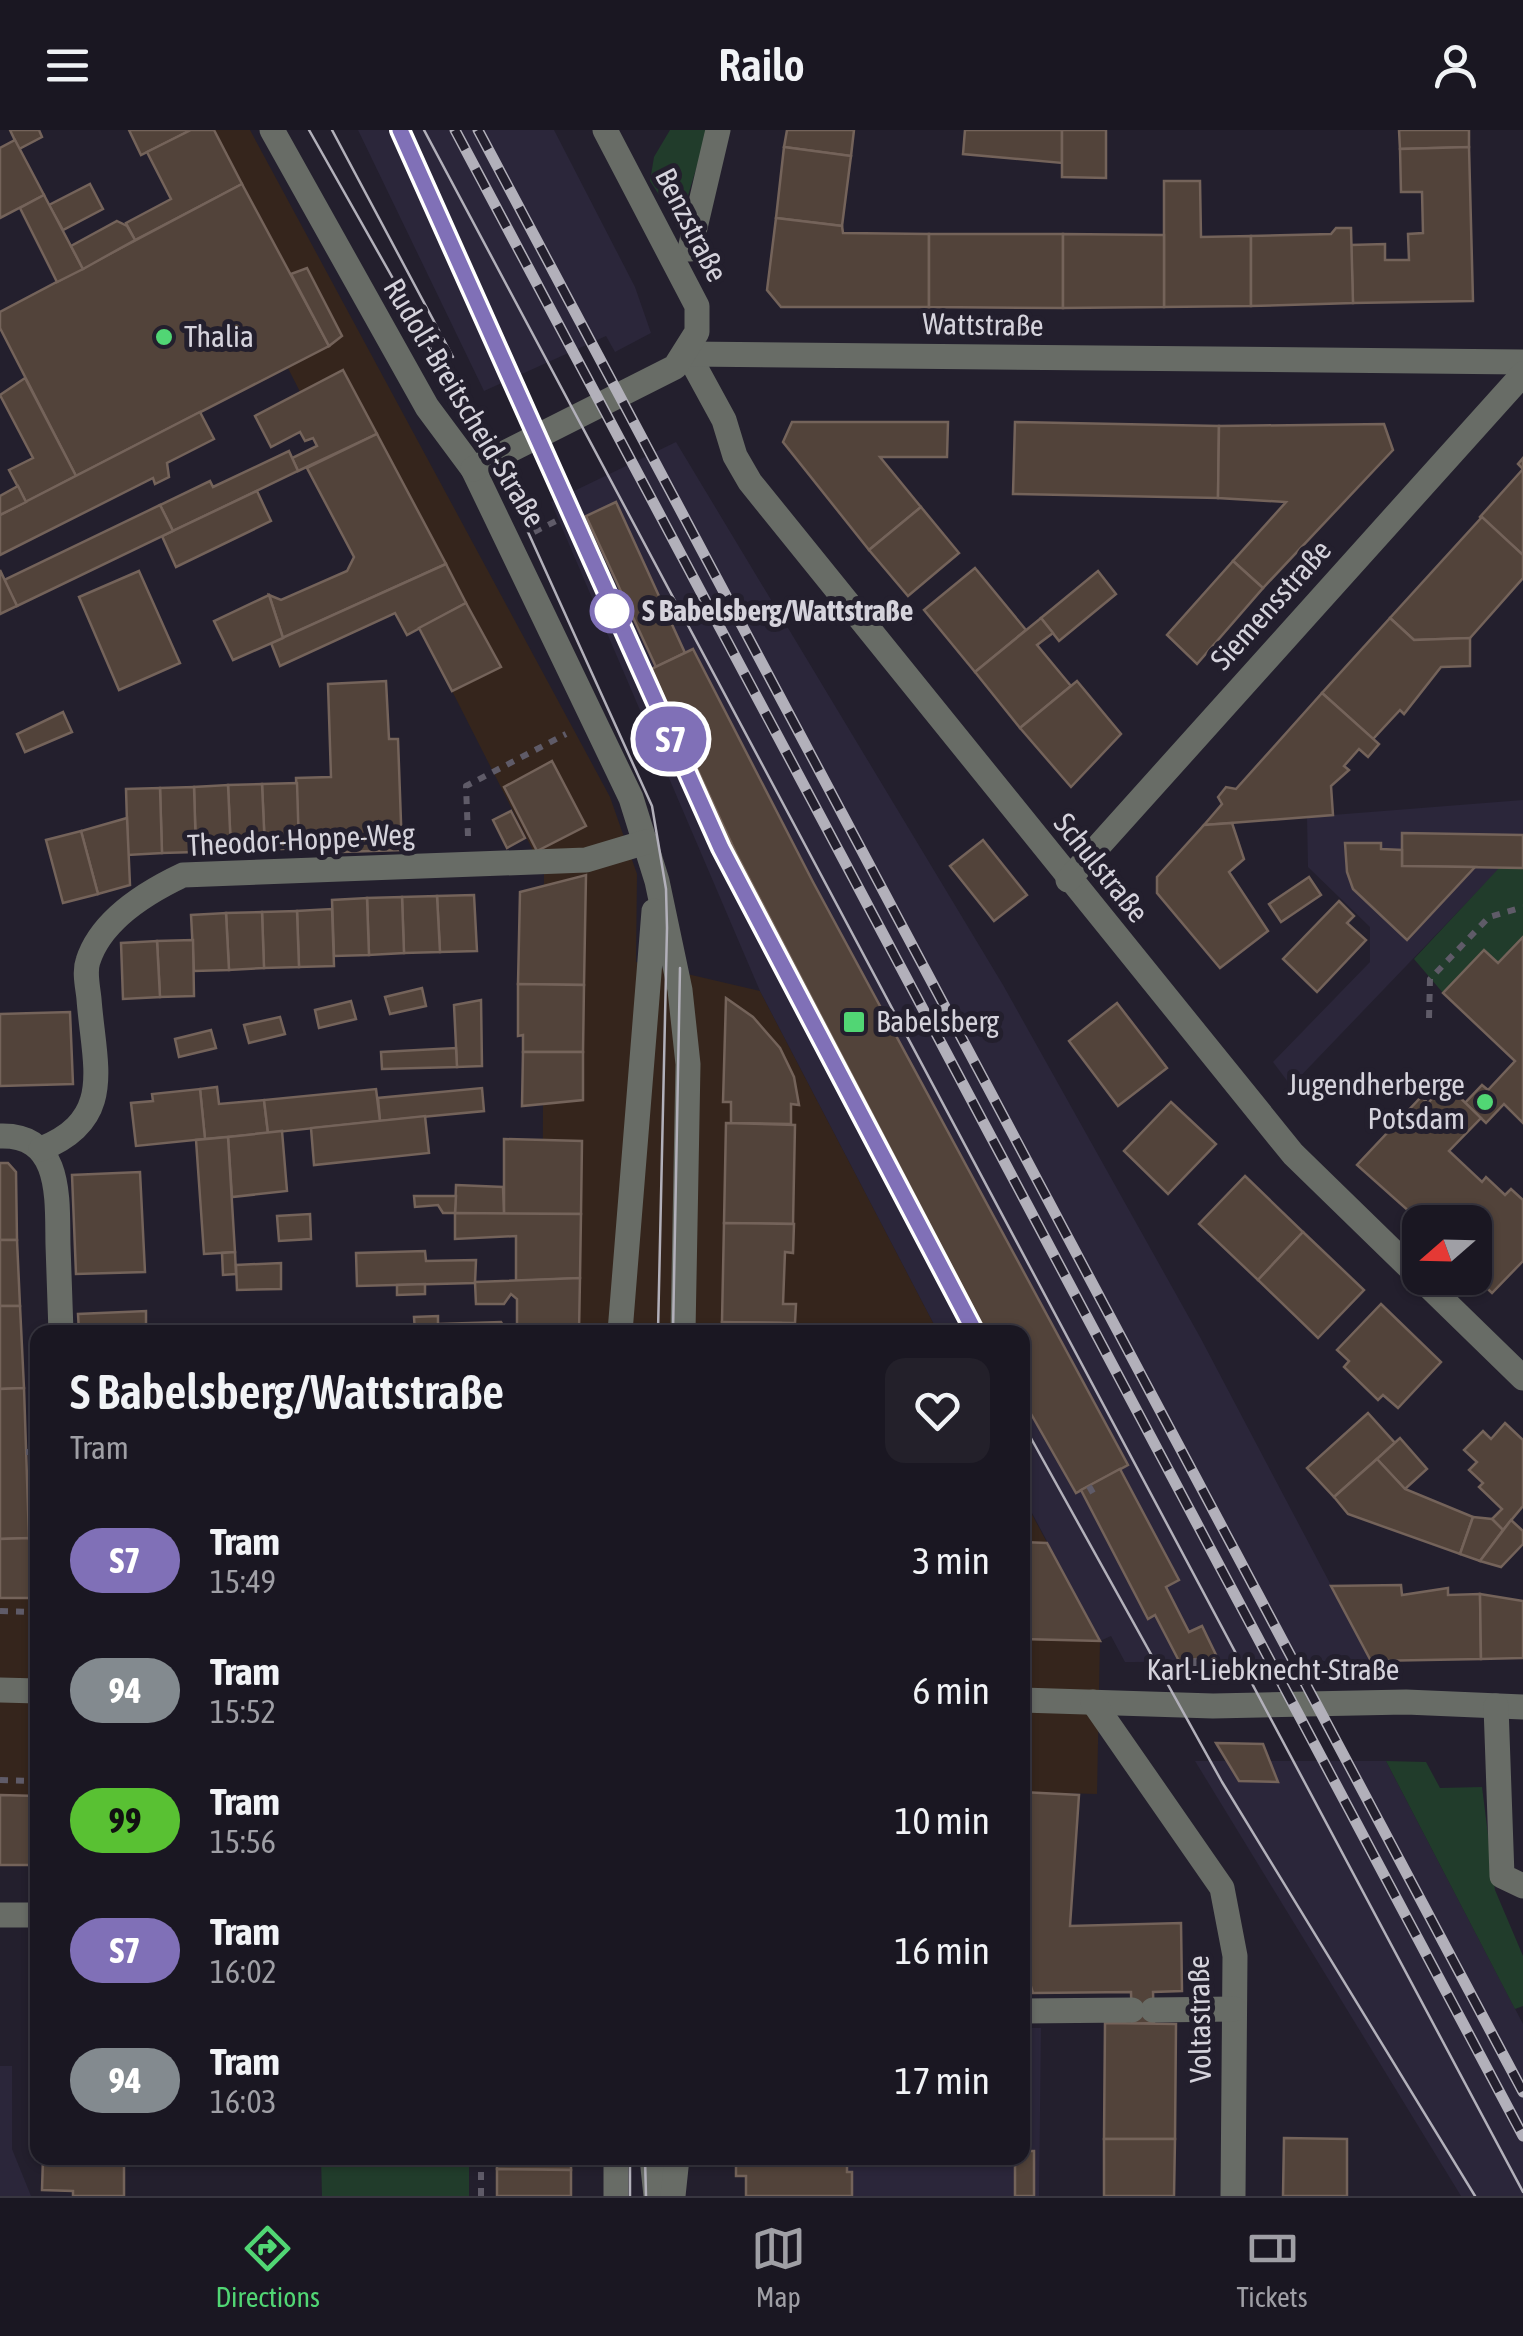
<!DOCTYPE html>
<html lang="en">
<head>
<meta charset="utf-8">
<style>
	body { margin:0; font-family:"Asap Condensed",sans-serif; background:#23202a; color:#f1f3f6; height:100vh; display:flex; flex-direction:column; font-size:38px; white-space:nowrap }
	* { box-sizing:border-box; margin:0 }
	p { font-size:32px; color:#9f9fa5 }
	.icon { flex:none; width:55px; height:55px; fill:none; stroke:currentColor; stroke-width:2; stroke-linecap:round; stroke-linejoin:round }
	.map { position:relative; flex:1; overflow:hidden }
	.drawer { position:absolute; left:30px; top:1195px; width:1000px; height:840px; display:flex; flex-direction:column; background:#1a1722; border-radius:20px; box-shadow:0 2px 8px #0004,0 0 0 2px #383640 }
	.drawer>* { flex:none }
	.badge { padding:0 20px; border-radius:32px; font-size:35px; line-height:65px }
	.needle { width:65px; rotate:250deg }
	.buttons { position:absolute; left:1402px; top:1075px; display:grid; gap:20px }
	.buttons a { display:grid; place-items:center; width:90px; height:90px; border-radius:20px; background:#1a1722; box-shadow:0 2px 8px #0004,0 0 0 2px #383640; font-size:50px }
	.map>.badge { position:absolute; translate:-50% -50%; box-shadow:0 0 0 5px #fff }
	.round { display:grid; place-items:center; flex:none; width:105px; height:105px; border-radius:20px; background:#23202a }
	.headline { display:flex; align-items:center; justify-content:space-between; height:170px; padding:0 40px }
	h1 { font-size:48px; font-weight:600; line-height:75px }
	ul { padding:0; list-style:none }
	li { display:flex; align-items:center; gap:30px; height:130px; padding:0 40px }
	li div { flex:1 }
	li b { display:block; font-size:38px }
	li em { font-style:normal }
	li .badge { min-width:110px; font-weight:700; text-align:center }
	header { display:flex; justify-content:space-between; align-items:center; height:130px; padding:0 40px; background:#1a1722; font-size:45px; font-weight:600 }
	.menu { display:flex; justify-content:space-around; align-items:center; height:140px; border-top:2px solid #383640; background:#1a1722; font-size:28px; color:#9f9fa5 }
	.menu a { display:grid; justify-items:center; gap:5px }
	.menu .selected { color:#51d674 }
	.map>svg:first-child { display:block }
	.commercial { fill:#35251c }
	.built { fill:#2b263a }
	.green { fill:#213c2b }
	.building { fill:#52433a; stroke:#74635a; stroke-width:2.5 }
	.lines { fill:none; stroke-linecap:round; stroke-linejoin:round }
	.path { stroke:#5f5b68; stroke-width:6; stroke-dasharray:8 8; stroke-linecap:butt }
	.minor { stroke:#686c66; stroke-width:25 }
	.tram { stroke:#b2b0ba; stroke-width:2.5 }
	.rail-casing { stroke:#b2b0ba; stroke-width:11 }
	.rail { stroke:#231f2d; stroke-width:8; stroke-dasharray:22; stroke-linecap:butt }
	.line-casing { stroke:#fff; stroke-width:22 }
	.line { stroke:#8070b7; stroke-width:15 }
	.poi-dot { fill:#51d674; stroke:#231f2d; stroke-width:4 }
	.stop-dot { fill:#fff; stroke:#8070b7; stroke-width:5 }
	.labels { text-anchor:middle; stroke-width:10; stroke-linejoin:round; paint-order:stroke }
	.street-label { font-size:30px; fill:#d5d3dc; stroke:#231f2d }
	.poi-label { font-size:30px; fill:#d5d3dc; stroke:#231f2d; text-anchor:start }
	.stop-label { font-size:30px; font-weight:bold; fill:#d5d3dc; stroke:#231f2d; text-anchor:start }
</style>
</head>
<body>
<header><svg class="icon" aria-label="menu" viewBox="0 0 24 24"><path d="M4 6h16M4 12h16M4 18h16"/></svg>Railo<svg class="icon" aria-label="person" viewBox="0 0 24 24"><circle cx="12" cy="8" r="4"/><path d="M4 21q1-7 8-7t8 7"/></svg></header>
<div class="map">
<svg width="1523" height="2066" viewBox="0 0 1523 2066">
	<rect width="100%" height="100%" fill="#231f2d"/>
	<g class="commercial">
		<path d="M167 0H250L610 667 637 744 636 832 760 861 938 1202H542L544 742Z"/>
		<path d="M1022 1366 1100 1511 1097 1664 1023 1662Z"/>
		<path d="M0 1455 37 1456V1694L0 1693Z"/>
	</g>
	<g class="built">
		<path d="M358 0H554L635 157 651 203 615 222 606 206 484 261Z"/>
		<path d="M676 312 1003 855 1200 1207 1371 1531 1125 1532 1111 1506 1100 1511 1023 1366 1022 1202H938L760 861 551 372Z"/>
		<path d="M1523 670V738H1500L1291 956 1273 932 1370 832V797L1308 737 1307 687Z"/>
		<path d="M1195 1631H1386L1523 1894V2066H1461Z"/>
		<path d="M1023 1898H1041L1039 2066H746V2046H736V2028H1022Z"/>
		<path d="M0 1936H12V2019L31 2066H0Z"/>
	</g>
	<g class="green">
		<path d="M670 0H708L679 95 650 51 654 27Z"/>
		<path d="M1500 737 1523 738V807L1498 833 1483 820 1443 863 1414 829Z"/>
		<path d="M1386 1631 1426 1632 1440 1658 1482 1657 1495 1760 1523 1826V1876L1515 1879Z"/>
		<path d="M321 2028H469V2066H322Z"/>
	</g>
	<g class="building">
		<path d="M10 0H39L42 7 19 19Z"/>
		<path d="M129 0H191L141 25Z"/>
		<path d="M191 0H214L242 54 135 110 126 93 171 69 147 22Z"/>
		<path d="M787 0H854L851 26 784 17Z"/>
		<path d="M965 0H1062V33L963 24Z"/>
		<path d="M1062 0H1106V48L1062 47Z"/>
		<path d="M1399 0H1469V17L1400 19Z"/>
		<path d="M15 10 44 65 0 88V18Z"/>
		<path d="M784 17 851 26 842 96 776 88Z"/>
		<path d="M1469 17 1473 171 1353 173 1351 115 1385 114V130H1409L1408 104 1423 103 1422 62H1401L1400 19Z"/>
		<path d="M1164 51H1200L1201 107 1251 106V176L1164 177Z"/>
		<path d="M90 54 103 79 63 100 49 75Z"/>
		<path d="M242 54 329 216 76 346 0 198V182Z"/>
		<path d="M44 65 83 139 57 152 20 78Z"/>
		<path d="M776 88 842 96 843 103 929 104V177H781L767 160Z"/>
		<path d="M117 91 127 96 135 110 83 139 71 116Z"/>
		<path d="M1336 98H1351L1353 173 1251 176V106L1331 104Z"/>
		<path d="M929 104H1063V178L929 177Z"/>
		<path d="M1063 104 1164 105V177L1063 178Z"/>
		<path d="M307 138 342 206 329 216 291 144Z"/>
		<path d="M343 240 377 304 298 341 292 328 317 316 313 308 305 311 300 302 271 317 255 286Z"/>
		<path d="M25 248 76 346 26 372 9 340 33 328 0 265Z"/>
		<path d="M200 282 214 309 167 333 169 347 155 354 153 348 0 425V385Z"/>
		<path d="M792 292H948L947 327H880L921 377 869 420 783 312Z"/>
		<path d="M1015 292 1219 296 1218 368 1013 364Z"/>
		<path d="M1384 294 1393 320 1263 458 1233 431 1286 372 1218 368 1219 296Z"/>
		<path d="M377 304 446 434 283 508 269 465 281 470 347 441 354 427 307 338Z"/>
		<path d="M289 321 298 341 173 401 160 375 210 351 213 357Z"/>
		<path d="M1523 328V425L1480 387 1523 339 1518 334Z"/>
		<path d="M18 356 26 372 0 385V366Z"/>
		<path d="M257 361 271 391 176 437 162 406Z"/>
		<path d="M616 372 685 523 656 537 586 386Z"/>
		<path d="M160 375 173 401 17 476 4 450Z"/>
		<path d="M921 377 959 423 908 466 869 420Z"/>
		<path d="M1482 387 1523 425V448L1470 508 1414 510 1390 488Z"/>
		<path d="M1233 431 1263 458 1197 534 1167 505Z"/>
		<path d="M446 434 466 473 407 505 395 483 280 536 271 513Z"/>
		<path d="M975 438 1026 500 975 542 924 480Z"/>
		<path d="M0 440 17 476 0 484Z"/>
		<path d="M139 441 180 533 119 560 79 467Z"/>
		<path d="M1098 441 1116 464 1059 511 1041 488Z"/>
		<path d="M269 465 283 508 233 530 214 491Z"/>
		<path d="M466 473 501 537 452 561 419 498Z"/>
		<path d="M1041 488 1053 503 1037 515 1071 556 1020 598 975 542Z"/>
		<path d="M1390 488 1414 510 1470 508V536L1441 537 1404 584 1400 580 1373 609 1322 563Z"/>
		<path d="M693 519 813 752 1128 1335 1076 1363 1022 1268V1202H986L736 723 651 539Z"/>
		<path d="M386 551 389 609H398L402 720 342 722 341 715 299 717 296 648 331 647 328 554Z"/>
		<path d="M1077 551 1121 604 1071 657 1020 598Z"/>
		<path d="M1322 563 1379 614 1368 627 1359 619 1344 636 1349 640 1331 656 1333 685 1204 695 1222 674 1218 667 1226 657 1236 659Z"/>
		<path d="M63 582 72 602 25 622 17 604Z"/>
		<path d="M552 631 586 696 537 721 504 657Z"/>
		<path d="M297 653 299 718 265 720 262 654Z"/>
		<path d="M262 654 265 720 231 721 228 655Z"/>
		<path d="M228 655 231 721 196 722 194 657Z"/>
		<path d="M194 657 196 722 162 723 160 658Z"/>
		<path d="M160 658 162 723 128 725 126 659Z"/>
		<path d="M511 681 525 708 507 718 493 690Z"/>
		<path d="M127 688 130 755 98 764 81 701Z"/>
		<path d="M1232 693 1244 729 1229 742 1268 801 1220 838 1157 763V747L1204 695Z"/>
		<path d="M81 701 98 764 63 773 46 710Z"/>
		<path d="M1402 703 1523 705V738L1402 736Z"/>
		<path d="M983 710 1027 765 994 791 950 736Z"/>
		<path d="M1345 713H1381V719L1402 720V736L1475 737 1407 810 1353 759 1347 742Z"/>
		<path d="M586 745 584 855 518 854 520 762Z"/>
		<path d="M1309 747 1321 765 1281 792 1269 774Z"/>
		<path d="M474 765 477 821 440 822 437 766Z"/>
		<path d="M437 766 440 822 404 823 402 767Z"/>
		<path d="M402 767 404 823 369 825 367 768Z"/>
		<path d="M367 768 369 825 334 826 332 770Z"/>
		<path d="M1339 771 1354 786 1347 793 1366 810 1317 862 1283 829Z"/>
		<path d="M332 779 334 836 299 837 297 781Z"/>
		<path d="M297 781 299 837 264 838 262 782Z"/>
		<path d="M262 782 264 838 229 840 226 783Z"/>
		<path d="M226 783 229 840 194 841 191 785Z"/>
		<path d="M1523 807V993L1504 974 1486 993 1465 973 1482 955 1488 960 1515 931 1443 863 1484 820 1498 833Z"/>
		<path d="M193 810 194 866 160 867 157 811Z"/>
		<path d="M157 811 160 867 123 869 121 813Z"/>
		<path d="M518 854 584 855 583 922H523V905L518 906Z"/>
		<path d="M422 858 426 876 390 884 385 867Z"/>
		<path d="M726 868 753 887 780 918 794 947 799 975 791 974V994L731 993V972H723Z"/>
		<path d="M481 870 482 936 457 937 454 875Z"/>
		<path d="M351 871 356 889 319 898 315 880Z"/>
		<path d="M1117 873 1167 938 1118 976 1069 911Z"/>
		<path d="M70 882 73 954 0 956V884Z"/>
		<path d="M280 887 285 904 249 913 244 895Z"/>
		<path d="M211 900 216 918 179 927 175 909Z"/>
		<path d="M456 918 457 937 382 939 381 922Z"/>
		<path d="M523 922H583V970L522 976Z"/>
		<path d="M1446 954 1481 988 1449 1021 1482 1052 1486 1047 1505 1065 1511 1059 1523 1070V1131L1492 1163 1475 1147V1092H1421L1357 1035 1421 967 1428 973Z"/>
		<path d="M217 957 219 974 264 970 268 1003 205 1009 200 959Z"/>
		<path d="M482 958 484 981 380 991 378 968Z"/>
		<path d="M200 959 205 1009 136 1016 131 973 153 971 152 964Z"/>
		<path d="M376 959 380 991 268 1003 264 970Z"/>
		<path d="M1171 972 1216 1014 1168 1064 1124 1021Z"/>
		<path d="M425 986 429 1023 314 1035 311 998Z"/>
		<path d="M726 993 795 995 793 1094 724 1093Z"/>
		<path d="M282 1001 287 1061 232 1067 228 1007Z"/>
		<path d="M228 1007 235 1122 204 1124 196 1010Z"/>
		<path d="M504 1009 582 1011 581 1084H504Z"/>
		<path d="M0 1033H8L16 1042 17 1110H0Z"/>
		<path d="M140 1042 145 1142 76 1144 72 1045Z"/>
		<path d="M1245 1046 1303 1102 1258 1150 1199 1094Z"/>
		<path d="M456 1055 503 1057 504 1084 455 1083Z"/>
		<path d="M414 1066H456L455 1083H443L438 1075 415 1077Z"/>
		<path d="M455 1083 581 1084 580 1148 516 1151V1106L455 1109Z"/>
		<path d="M310 1084 311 1109 279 1111 277 1086Z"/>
		<path d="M724 1093 794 1094 793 1123 785 1122 783 1174H796L795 1193 722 1192Z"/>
		<path d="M1303 1102 1364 1160 1318 1208 1258 1150Z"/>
		<path d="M0 1110H17L20 1176H0Z"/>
		<path d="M425 1121 426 1131 476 1130 475 1153 357 1156 356 1123Z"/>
		<path d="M235 1122 236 1144 223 1145 222 1123Z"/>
		<path d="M281 1133V1159L237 1160 236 1135Z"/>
		<path d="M580 1148 579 1202H507L517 1195V1169L511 1164 504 1174H476L475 1152Z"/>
		<path d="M425 1154V1164L397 1165V1155Z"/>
		<path d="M1381 1174 1441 1232 1398 1278 1383 1265 1378 1270 1344 1237 1349 1231 1337 1220Z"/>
		<path d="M0 1176H20L24 1258 0 1259Z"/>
		<path d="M146 1181V1202H79L78 1184Z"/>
		<path d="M438 1186V1194L501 1192 507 1202H415L414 1187Z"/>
		<path d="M722 1192 781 1193V1202H722Z"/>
		<path d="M24 1258 29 1408 0 1409V1259Z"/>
		<path d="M1368 1283 1395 1313 1334 1367 1307 1338Z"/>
		<path d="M1505 1293 1523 1310V1376L1503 1400 1492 1389 1502 1379 1479 1357 1483 1353 1469 1340 1477 1332 1464 1320 1483 1301 1491 1309Z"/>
		<path d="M1400 1308 1427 1339 1405 1359 1377 1329Z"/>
		<path d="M1377 1329 1405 1359 1473 1387 1460 1424 1348 1384 1334 1367Z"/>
		<path d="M1120 1339 1179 1450 1166 1457 1189 1502 1202 1496 1217 1527 1179 1531 1155 1485 1148 1489 1081 1360Z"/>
		<path d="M1473 1387 1492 1389 1503 1400 1480 1431 1460 1424Z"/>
		<path d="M1511 1390 1523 1401V1414L1501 1437 1480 1431Z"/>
		<path d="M29 1408 30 1424H38V1468H0V1409Z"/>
		<path d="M1022 1412 1047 1413 1100 1511 1022 1509Z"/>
		<path d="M1401 1455 1402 1465 1448 1458V1465L1480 1464 1481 1529 1371 1531 1331 1456Z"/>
		<path d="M1480 1464 1523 1471V1528L1481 1529Z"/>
		<path d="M1216 1613 1263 1614 1278 1652 1239 1651Z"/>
		<path d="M1022 1662 1079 1665 1070 1796 1181 1793 1182 1861 1153 1862 1154 1893 1132 1894 1131 1862 1033 1863 1022 1827Z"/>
		<path d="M0 1665 38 1666V1759L37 1735H0Z"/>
		<path d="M1105 1893 1176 1894 1175 2009H1104Z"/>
		<path d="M1284 2008 1347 2009V2066H1283Z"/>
		<path d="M1104 2009H1175L1174 2066H1104Z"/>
		<path d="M1022 2021H1034V2066H1015V2028H1022Z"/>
		<path d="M43 2028H124V2066H73V2061L42 2060Z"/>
		<path d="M497 2028H571V2040L497 2039Z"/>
		<path d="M736 2028H883V2035H847V2042H852V2066H746V2046H736Z"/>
		<path d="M497 2039 571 2040V2066H497Z"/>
	</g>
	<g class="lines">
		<g class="path">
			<path d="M534 402 558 390"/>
			<path d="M468 706 466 656 566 604"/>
			<path d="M1429 888 1430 849 1489 787 1523 777"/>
			<path d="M26 1322H38"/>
			<path d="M1089 1356 1094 1365"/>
			<path d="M0 1481 38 1482"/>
			<path d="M1193 1529 1201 1548"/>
			<path d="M0 1650 38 1651"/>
			<path d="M481 2066V2028"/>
		</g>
		<g class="minor">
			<path d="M272 0 427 277 473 339 631 668 657 751 680 860 688 934 683 1202"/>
			<path d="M690 119 718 0"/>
			<path d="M688 224 724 290 735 326 750 352 1293 1024 1523 1248"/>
			<path d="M688 224 1523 232"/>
			<path d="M473 339 675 237 697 202V176L605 0"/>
			<path d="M1068 750 1523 244"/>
			<path d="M0 1006C63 1004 57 1070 58 1115 59 1144 60 1173 61 1202"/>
			<path d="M41 1019C116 989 94 936 89 869 88 858 84 842 88 831 101 790 147 762 183 745L586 730 646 712"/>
			<path d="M620 1202 654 781"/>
			<path d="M0 1560 38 1561"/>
			<path d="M1022 1570 1213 1576 1406 1572 1523 1577"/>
			<path d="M1093 1572 1222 1758 1235 1826 1233 2066"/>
			<path d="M1496 1576 1502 1746 1523 1756"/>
			<path d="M0 1785H38"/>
			<path d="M1153 1880 1234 1879"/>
			<path d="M1022 1881 1132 1880"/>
			<path d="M616 2028V2066"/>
			<path d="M652 2028 656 2066"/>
			<path d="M673 2066 677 2028"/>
		</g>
		<g class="tram">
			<path d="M309 0 495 329 652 676 666 759 667 798 658 1202"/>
			<path d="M332 0 453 227"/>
			<path d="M400 0 721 718 975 1202"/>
			<path d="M424 0 1523 2062"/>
			<path d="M673 1202 680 838"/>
			<path d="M1022 1292 1222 1652 1475 2066"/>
			<path d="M630 2028V2066"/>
			<path d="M645 2028 646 2066"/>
		</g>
		<g class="rail-casing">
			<g id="rail">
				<path d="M455 0 1523 2006"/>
				<path d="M478 0 1523 1962"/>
			</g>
		</g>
		<use href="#rail" class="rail"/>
	</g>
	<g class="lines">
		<g class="line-casing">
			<path id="line" d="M400 0 721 718 975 1202"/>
		</g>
		<use href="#line" class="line"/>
	</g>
	<g class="poi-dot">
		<circle cx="164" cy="207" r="10"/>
		<rect x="842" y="880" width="24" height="24" rx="5"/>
		<circle cx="1485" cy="972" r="10"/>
	</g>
	<circle class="stop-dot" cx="612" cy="481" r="20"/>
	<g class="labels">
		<g class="street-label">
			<text transform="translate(691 95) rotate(63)" y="10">Benzstraße</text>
			<text transform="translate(983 195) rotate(1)" y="10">Wattstraße</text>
			<text transform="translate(464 273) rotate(59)" y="10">Rudolf-Breitscheid-Straße</text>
			<text transform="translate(1271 475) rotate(-48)" y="10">Siemensstraße</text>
			<text transform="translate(301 710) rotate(-3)" y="10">Theodor-Hoppe-Weg</text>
			<text transform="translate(1101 738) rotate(51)" y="10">Schulstraße</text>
			<text x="1273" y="1550">Karl-Liebknecht-Straße</text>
			<text transform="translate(1200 1889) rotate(-91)" y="10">Voltastraße</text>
		</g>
		<g class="poi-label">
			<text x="184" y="217">Thalia</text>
			<text x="876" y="902">Babelsberg</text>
			<text x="1465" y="965" text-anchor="end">Jugendherberge<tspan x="1465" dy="34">Potsdam</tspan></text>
		</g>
		<g class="stop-label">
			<text x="642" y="491">S Babelsberg/Wattstraße</text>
		</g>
	</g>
</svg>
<div class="buttons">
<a><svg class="needle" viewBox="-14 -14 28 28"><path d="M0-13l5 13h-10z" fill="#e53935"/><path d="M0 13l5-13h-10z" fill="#9f9fa5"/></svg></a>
</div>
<b class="badge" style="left:671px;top:609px;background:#8070b7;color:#fff">S7</b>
<section class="drawer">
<div class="headline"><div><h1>S Babelsberg/Wattstraße</h1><p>Tram</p></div><a class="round"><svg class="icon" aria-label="heart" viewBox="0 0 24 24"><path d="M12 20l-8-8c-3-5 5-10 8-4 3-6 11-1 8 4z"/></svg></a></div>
<ul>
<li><span class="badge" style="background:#8070b7;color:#fff">S7</span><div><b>Tram</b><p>15:49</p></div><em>3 min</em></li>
<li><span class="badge" style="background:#838a8f;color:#fff">94</span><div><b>Tram</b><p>15:52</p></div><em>6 min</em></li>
<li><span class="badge" style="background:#59c133;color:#111">99</span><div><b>Tram</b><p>15:56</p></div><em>10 min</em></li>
<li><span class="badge" style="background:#8070b7;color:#fff">S7</span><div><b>Tram</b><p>16:02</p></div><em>16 min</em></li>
<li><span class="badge" style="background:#838a8f;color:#fff">94</span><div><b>Tram</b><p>16:03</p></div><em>17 min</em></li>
</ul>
</section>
</div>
<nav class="menu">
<a class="selected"><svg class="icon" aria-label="directions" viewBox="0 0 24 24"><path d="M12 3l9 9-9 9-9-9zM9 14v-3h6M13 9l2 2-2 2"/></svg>Directions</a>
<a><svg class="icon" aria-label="map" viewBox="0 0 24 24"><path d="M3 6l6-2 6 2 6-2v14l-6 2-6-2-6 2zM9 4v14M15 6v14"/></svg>Map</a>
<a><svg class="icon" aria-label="tickets" viewBox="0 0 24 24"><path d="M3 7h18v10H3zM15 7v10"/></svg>Tickets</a>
</nav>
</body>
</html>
